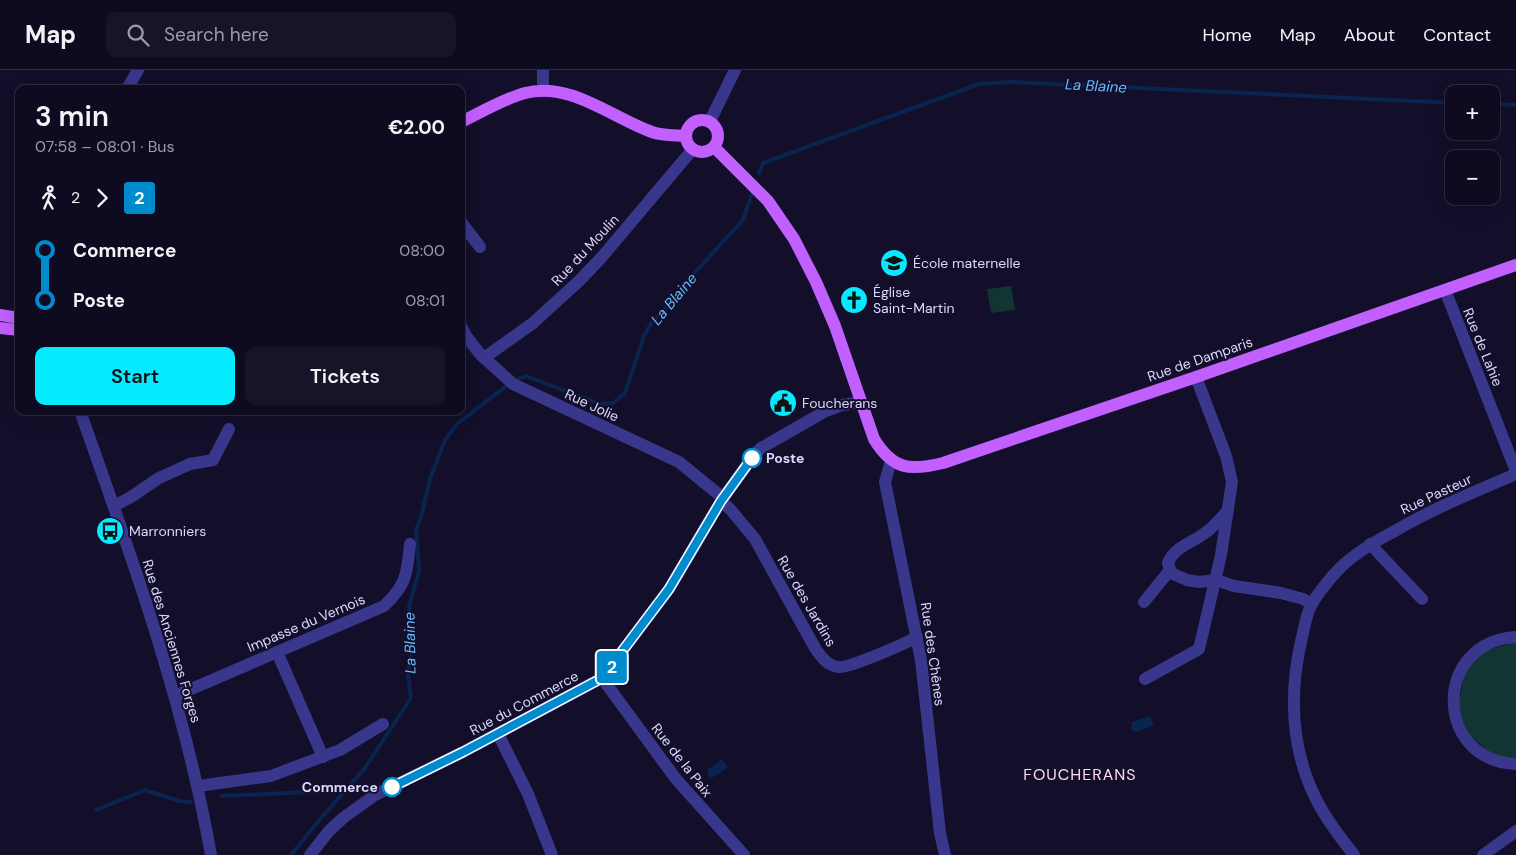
<!DOCTYPE html>
<html lang="en">
<head>
<meta charset="utf-8">
<style>
	body { margin:0; font-family:"DM Sans",sans-serif; background:#171429; color:#f1f3f6; height:100vh; display:flex; flex-direction:column; font-size:19px; white-space:nowrap }
	* { box-sizing:border-box; margin:0 }
	p { font-size:16px; color:#9b9ba5 }
	.icon { flex:none; width:28px; height:28px; fill:none; stroke:currentColor; stroke-width:2; stroke-linecap:round; stroke-linejoin:round }
	.map { position:relative; flex:1; overflow:hidden }
	.details { position:absolute; left:15px; top:15px; width:450px; height:330px; display:flex; flex-direction:column; background:#0e0b20; border-radius:10px; box-shadow:0 5px 20px #0002,0 0 0 1px #2e2b3e }
	.details>* { flex:none }
	.badge { padding:0 10px; border-radius:4px; font-size:18px; line-height:32px }
	.tools { position:absolute; left:1445px; top:15px; display:grid; gap:10px }
	.tools a { display:grid; place-items:center; width:55px; height:55px; border-radius:10px; background:#0e0b20; box-shadow:0 5px 20px #0002,0 0 0 1px #2e2b3e; font-size:25px }
	.map>.badge { position:absolute; translate:-50% -50%; box-shadow:0 0 0 2px #fff }
	.legs { display:flex; align-items:center; gap:8px; height:55px; padding:0 20px; font-size:16px }
	.legs p { margin-inline-start:auto }
	.headline { display:flex; align-items:center; justify-content:space-between; height:85px; padding:0 20px }
	h1 { font-size:28px; font-weight:600; line-height:38px }
	.action { display:flex; gap:10px; margin-top:auto; padding:10px 20px }
	.action a { flex:1; height:58px; border-radius:10px; background:#04eaff; color:#111; font-size:20px; font-weight:600; line-height:58px; text-align:center }
	.action a+a { background:#171429; color:#f1f3f6 }
	ul { padding:0 20px; list-style:none }
	li { display:flex; align-items:center; gap:18px; height:50px; font-size:19px }
	li i { display:grid; place-items:center; width:8px; height:100%; margin:0 6px; background:currentColor }
	li i::after { content:''; width:12px; height:12px; margin:-6px; border:4px solid; border-radius:50%; background:#0e0b20 }
	li p { margin-inline-start:auto }
	li:first-child i { background:linear-gradient(#0000 50%,currentColor 0) }
	li:last-child i { background:linear-gradient(currentColor 50%,#0000 0) }
	header { display:flex; align-items:center; gap:30px; box-sizing:border-box; height:70px; padding:0 25px; background:#0e0b20; border-bottom:1px solid #2e2b3e }
	header strong { font-size:24px }
	nav { display:flex; gap:28px; margin-inline-start:auto; font-size:18px }
	.search { width:350px; height:45px; background:#171429; display:flex; align-items:center; gap:12px; box-sizing:border-box; padding:0 18px; border-radius:10px; color:#9b9ba5; font-size:19px }
	.map>svg:first-child { display:block }
	.green { fill:#113533 }
	.water { fill:#09244f }
	.lines { fill:none; stroke-linecap:round; stroke-linejoin:round }
	.stream { stroke:#09244f; stroke-width:4 }
	.minor { stroke:#39378c; stroke-width:12 }
	.major { stroke:#c15fff; stroke-width:12 }
	.line-1-casing { stroke:#fff; stroke-width:11 }
	.line-1 { stroke:#008bce; stroke-width:8 }
	.stop-1-dot { fill:#fff; stroke:#008bce; stroke-width:2.5 }
	.labels { text-anchor:middle; stroke-width:4; stroke-linejoin:round; paint-order:stroke }
	.street-label { font-size:14px; fill:#dcd8ff; stroke:#130f2a }
	.poi-label { font-size:14px; fill:#dcd8ff; stroke:#130f2a; text-anchor:start }
	.stop-label { font-size:14px; font-weight:bold; fill:#dcd8ff; stroke:#130f2a; text-anchor:start }
	.water-label { font-size:15px; font-style:italic; fill:#6bf; stroke:#130f2a }
	.quarter-label { font-size:16px; letter-spacing:1px; fill:#ffdaf2; stroke:#130f2a }
</style>
</head>
<body>
<header>
<strong>Map</strong>
<div class="search"><svg class="icon" aria-label="search" viewBox="0 0 24 24"><circle cx="10" cy="10" r="6"/><path d="M15 15l6 6"/></svg>Search here</div>
<nav><a>Home</a><a>Map</a><a>About</a><a>Contact</a></nav>
</header>
<div class="map">
<svg width="1516" height="785" viewBox="0 0 1516 785">
	<rect width="100%" height="100%" fill="#130f2a"/>
	<g class="green">
		<path d="M1011 216 1015 240 991 243 987 219Z"/>
		<path d="M1516 572V690L1490 683 1468 664 1458 637 1465 602 1484 581Z"/>
	</g>
	<g class="water">
		<path d="M1150 646 1154 656 1135 662 1131 659 1132 652Z"/>
		<path d="M722 689 728 697 712 708 708 706 707 700Z"/>
	</g>
	<g class="lines">
		<g class="stream">
			<path d="M1491 34 1516 35"/>
			<path d="M759 103 763 93 979 14 1012 12 1454 33"/>
			<path d="M518 309 526 306 600 334 613 333 625 323 644 266 652 252 670 234 690 208 743 150 752 124"/>
			<path d="M221 726 331 721 344 722"/>
			<path d="M96 740 145 720 179 731 191 732"/>
			<path d="M291 785 316 754 365 698 411 628 408 603 412 577 409 536 419 501 416 460 421 447 430 409 445 370 457 354 505 317"/>
		</g>
		<g class="minor">
			<path d="M127 19 138 0"/>
			<path d="M543 21V0"/>
			<path d="M710 51 735 0"/>
			<path d="M461 152 480 177"/>
			<path d="M1445 220 1516 401"/>
			<path d="M461 256 466 266 480 284 513 314 679 392 723 428"/>
			<path d="M484 288 533 253 579 211 601 188 693 79"/>
			<path d="M80 341C132 487 184 632 211 785"/>
			<path d="M891 391 885 412 921 590 940 763 945 785"/>
			<path d="M721 431 730 439 755 469 815 578C821 587 827 595 838 597 848 599 906 573 917 567"/>
			<path d="M114 436 131 427 159 408 190 394 213 390 229 359"/>
			<path d="M1228 440C1221 448 1214 457 1205 463 1192 473 1174 477 1168 493L1170 500 1173 504 1187 510 1199 512 1216 510 1234 516 1281 523 1303 529 1312 534"/>
			<path d="M1370 474 1422 529"/>
			<path d="M1144 532 1170 500"/>
			<path d="M1516 567C1432 572 1434 691 1516 694"/>
			<path d="M277 582 323 687"/>
			<path d="M602 608 676 709 744 785"/>
			<path d="M1145 609 1199 579 1221 485 1232 412 1226 386 1196 307"/>
			<path d="M175 626 384 536C407 514 407 504 410 474"/>
			<path d="M498 664 528 724 552 785"/>
			<path d="M198 716 271 706 340 680 383 654"/>
			<path d="M310 785 329 761 343 748 375 725 463 682 602 608 669 519 721 431 754 385 761 378 824 342 842 335 862 332"/>
			<path d="M1354 785C1340 767 1326 749 1316 729 1290 677 1289 622 1302 567 1305 556 1306 544 1312 534 1318 523 1331 507 1340 498 1355 483 1374 472 1393 462 1432 439 1474 422 1516 404"/>
			<path d="M1483 785 1516 761"/>
		</g>
		<g class="major">
			<circle cx="702" cy="66" r="16"/>
			<path d="M461 52C482 42 503 29 525 23 570 11 612 48 652 62 663 66 675 65 686 66"/>
			<path d="M714 77 768 131 794 169 816 212 835 256 874 369C893 400 910 401 943 393L1196 307 1516 195"/>
			<path d="M0 245 19 248"/>
			<path d="M0 258 19 260"/>
		</g>
	</g>
	<g class="lines">
		<g class="line-1-casing">
			<path id="line-1" d="M392 717 463 682 602 608 669 519 721 431 752 388"/>
		</g>
		<use href="#line-1" class="line-1"/>
	</g>
	<defs>
		<g id="school-disc" transform="scale(1.4375)"><circle r="9.5" fill="#04eaff" stroke="#130f2a"/><path d="M0-5L7-2L0 1L-7-2ZM-4 1L0 2.5L4 1V4Q0 6-4 4Z" fill="#111"/></g>
		<g id="church-disc" transform="scale(1.4375)"><circle r="9.5" fill="#04eaff" stroke="#130f2a"/><path d="M-1.2-6h2.4v3.5h3.3v2.4h-3.3V6h-2.4V-.1h-3.3v-2.4h3.3Z" fill="#111"/></g>
		<g id="civic-disc" transform="scale(1.4375)"><circle r="9.5" fill="#04eaff" stroke="#130f2a"/><path d="M-.6-6.5H3V-4.5H.6V-3L4-1V1h2V6H-6V1h2V-1L-.6-3ZM-1.2 2.5V6h2.4V2.5Z" fill="#111"/></g>
		<g id="bus-disc" transform="scale(1.4375)"><circle r="9.5" fill="#04eaff" stroke="#130f2a"/><path d="M-5-6H5V4H4V6H2V4H-2V6H-4V4H-5ZM-3.5-4V0h7V-4ZM-3.5 1.2v1.5H-2V1.2ZM2 1.2v1.5H3.5V1.2Z" fill="#111"/></g>
	</defs>
	<g fill-rule="evenodd">
		<use href="#school-disc" x="894" y="193"/>
		<use href="#church-disc" x="854" y="230"/>
		<use href="#civic-disc" x="783" y="333"/>
		<use href="#bus-disc" x="110" y="461"/>
	</g>
	<g class="stop-1-dot">
		<circle cx="752" cy="388" r="9"/>
		<circle cx="392" cy="717" r="9"/>
	</g>
	<g class="labels">
		<g class="street-label">
			<text transform="translate(585 180) rotate(-47)" y="5">Rue du Moulin</text>
			<text transform="translate(1483 277) rotate(68)" y="5">Rue de Lahie</text>
			<text transform="translate(1200 289) rotate(-19)" y="5">Rue de Damparis</text>
			<text transform="translate(592 335) rotate(25)" y="5">Rue Jolie</text>
			<text transform="translate(1436 424) rotate(-25)" y="5">Rue Pasteur</text>
			<text transform="translate(807 531) rotate(60)" y="5">Rue des Jardins</text>
			<text transform="translate(306 553) rotate(-23)" y="5">Impasse du Vernois</text>
			<text transform="translate(172 571) rotate(73)" y="5">Rue des Anciennes Forges</text>
			<text transform="translate(933 584) rotate(82)" y="5">Rue des Chênes</text>
			<text transform="translate(524 633) rotate(-28)" y="5">Rue du Commerce</text>
			<text transform="translate(682 690) rotate(52)" y="5">Rue de la Paix</text>
		</g>
		<g class="poi-label">
			<text x="913" y="198">École maternelle</text>
			<text x="873" y="227">Église<tspan x="873" dy="16">Saint-Martin</tspan></text>
			<text x="802" y="338">Foucherans</text>
			<text x="129" y="466">Marronniers</text>
		</g>
		<g class="stop-label">
			<text x="766" y="393">Poste</text>
			<text x="378" y="722" text-anchor="end">Commerce</text>
		</g>
		<g class="water-label">
			<text transform="translate(1096 16) rotate(3)" y="5">La Blaine</text>
			<text transform="translate(674 229) rotate(-50)" y="5">La Blaine</text>
			<text transform="translate(410 573) rotate(-91)" y="5">La Blaine</text>
		</g>
		<g class="quarter-label">
			<text x="1080" y="710">FOUCHERANS</text>
		</g>
	</g>
</svg>
<div class="tools">
<a>+</a>
<a>−</a>
</div>
<b class="badge" style="left:612px;top:597px;background:#008bce;color:#fff">2</b>
<section class="details">
<div class="headline"><div><h1>3 min</h1><p>07:58 – 08:01 · Bus</p></div><b>€2.00</b></div>
<div class="legs"><svg class="icon" aria-label="walk" viewBox="0 0 24 24"><circle cx="13" cy="4" r="2"/><path d="M13 8l-2 6 4 7M11 14l-3 7M7 12l3-4h3l4 4"/></svg>2<svg class="icon" aria-label="forward" viewBox="0 0 24 24"><path d="M9 5l7 7-7 7"/></svg><b class="badge" style="background:#008bce;color:#fff">2</b></div>
<ul>
<li><i style="color:#008bce"></i><b>Commerce</b><p>08:00</p></li>
<li><i style="color:#008bce"></i><b>Poste</b><p>08:01</p></li>
</ul>
<div class="action"><a>Start</a><a>Tickets</a></div>
</section>
</div>
</body>
</html>
